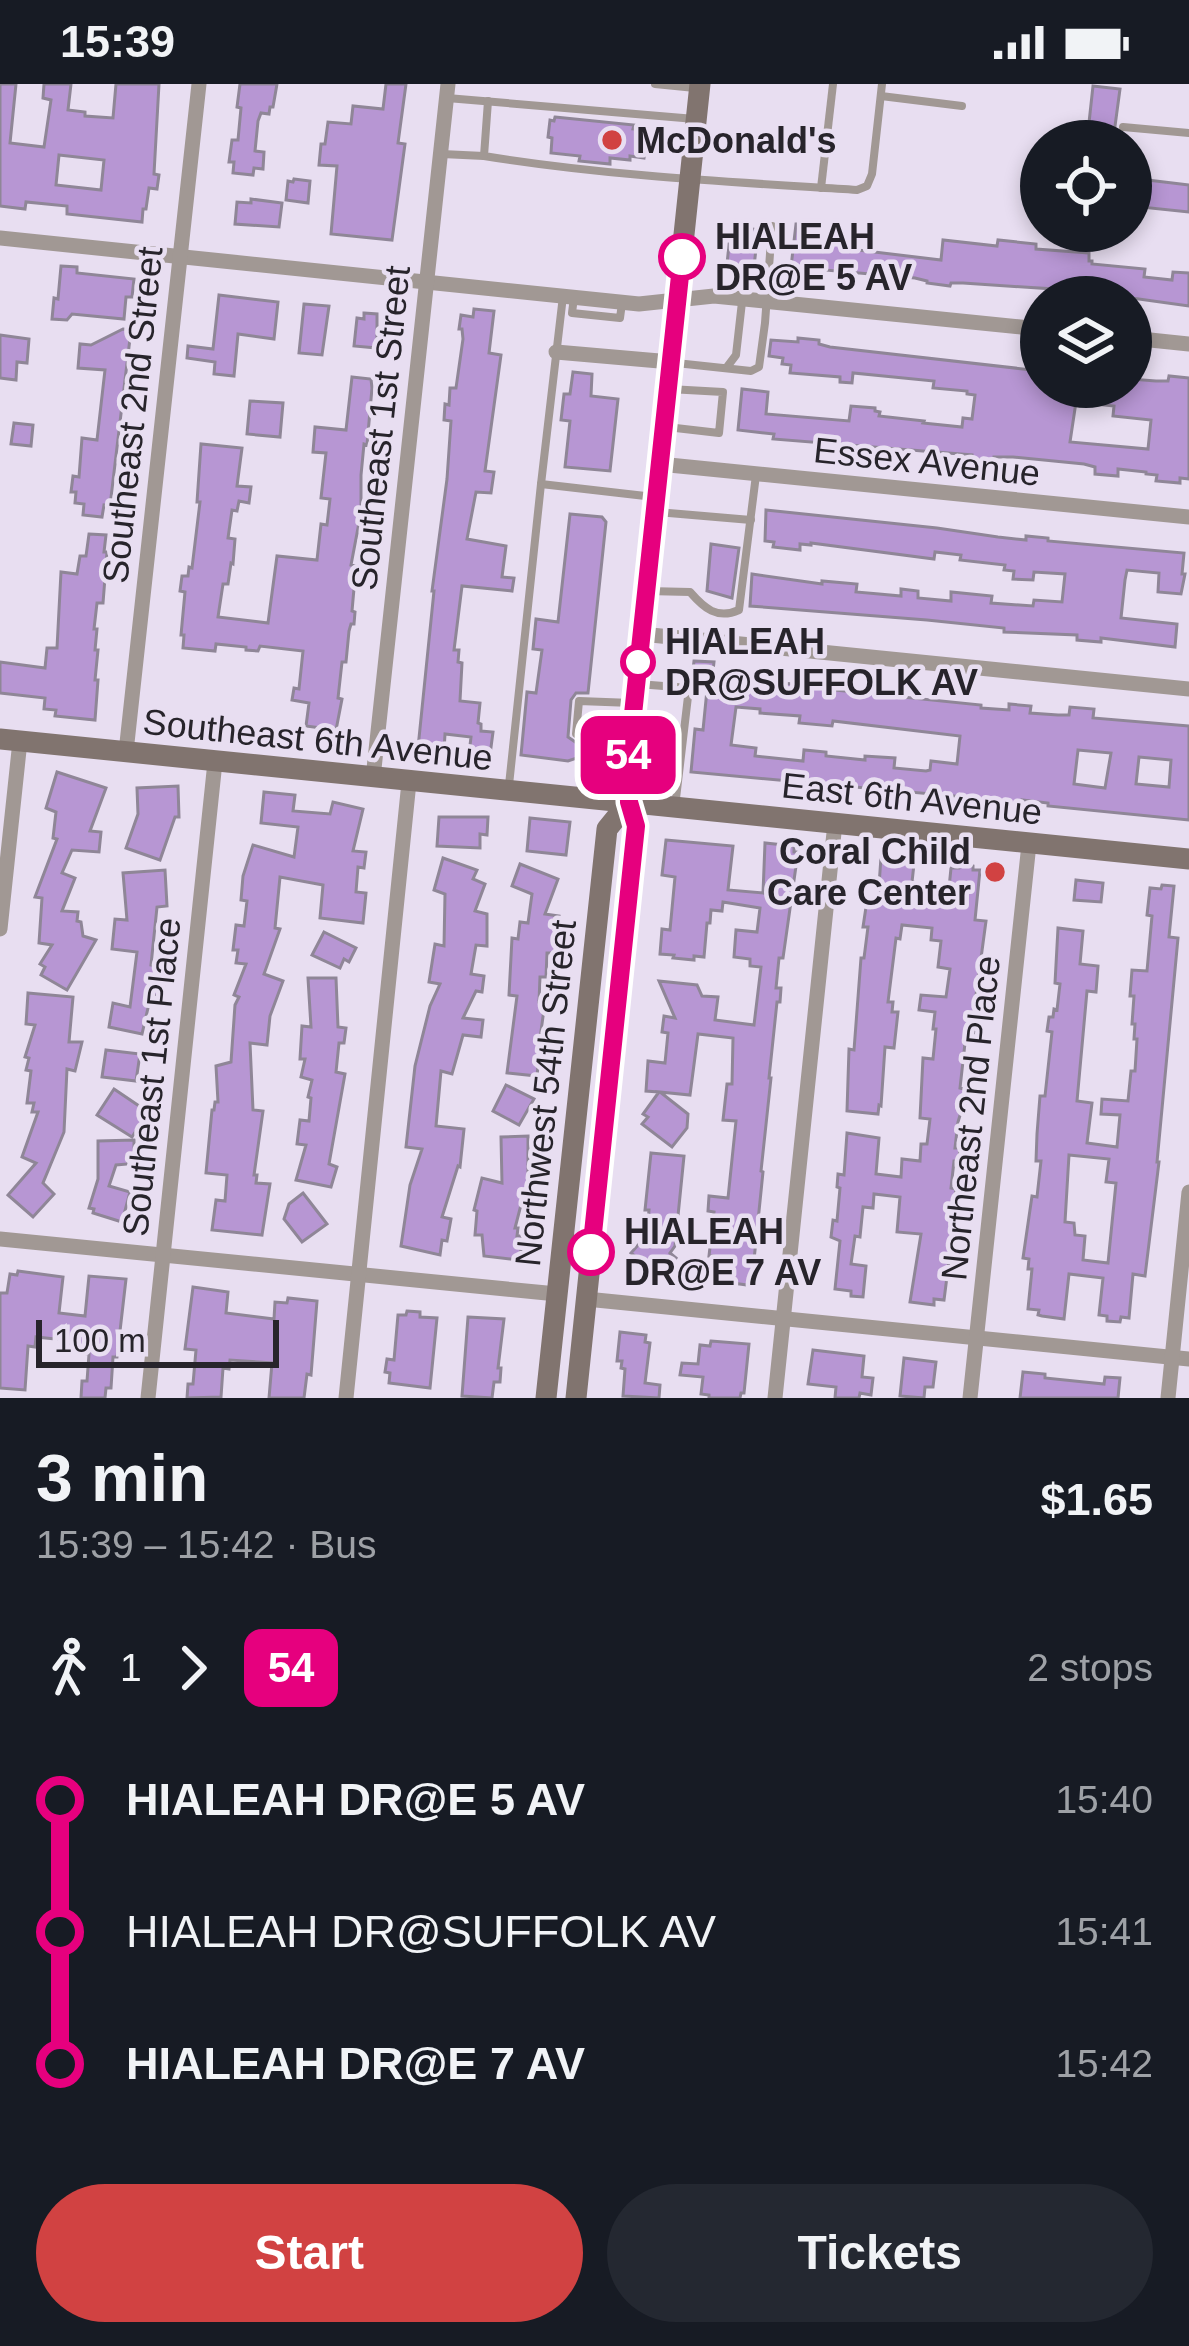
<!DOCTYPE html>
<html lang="en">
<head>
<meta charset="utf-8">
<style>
	body { margin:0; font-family:Arial,sans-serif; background:#242831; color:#f1f3f6; height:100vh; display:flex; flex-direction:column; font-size:45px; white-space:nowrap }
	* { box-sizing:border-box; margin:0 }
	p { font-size:39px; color:#9ea1a6 }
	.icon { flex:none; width:66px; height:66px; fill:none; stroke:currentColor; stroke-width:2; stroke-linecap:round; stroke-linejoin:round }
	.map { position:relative; height:1314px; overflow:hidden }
	.sheet { display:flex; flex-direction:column; background:#171b24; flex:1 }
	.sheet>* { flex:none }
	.badge { padding:0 24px; border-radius:18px; font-size:42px; line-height:78px }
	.fabs { position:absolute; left:1020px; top:36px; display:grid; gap:24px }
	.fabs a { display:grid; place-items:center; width:132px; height:132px; border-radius:50%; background:#171b24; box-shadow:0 6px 18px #0003; font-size:60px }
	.scale { position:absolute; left:36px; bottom:30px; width:243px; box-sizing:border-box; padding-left:12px; border:6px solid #27242b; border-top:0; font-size:33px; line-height:42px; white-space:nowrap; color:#27242b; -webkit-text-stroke:9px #e8def1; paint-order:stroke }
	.map>.badge { position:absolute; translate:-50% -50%; box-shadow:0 0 0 6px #fff }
	.legs { display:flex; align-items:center; gap:18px; height:132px; padding:0 36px; font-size:39px }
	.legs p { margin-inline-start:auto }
	.overview { display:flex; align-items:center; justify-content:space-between; height:204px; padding:0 36px }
	h1 { font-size:66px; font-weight:600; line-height:90px }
	.primary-button { display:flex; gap:24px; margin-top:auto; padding:24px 36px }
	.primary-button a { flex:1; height:138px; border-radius:72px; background:#d14242; color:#fff; font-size:48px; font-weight:600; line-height:138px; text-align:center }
	.primary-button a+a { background:#242831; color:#f1f3f6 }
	ul { padding:0 36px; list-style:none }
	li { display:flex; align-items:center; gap:42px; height:132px; font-size:45px }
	li i { display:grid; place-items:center; width:18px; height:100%; margin:0 15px; background:currentColor }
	li i::after { content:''; width:30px; height:30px; margin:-15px; border:9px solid; border-radius:50%; background:#171b24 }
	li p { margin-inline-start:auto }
	li:first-child i { background:linear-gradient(#0000 50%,currentColor 0) }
	li:last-child i { background:linear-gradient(currentColor 50%,#0000 0) }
	.status { display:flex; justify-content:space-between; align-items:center; height:84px; padding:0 60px; background:#171b24; direction:ltr }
	.status svg { height:33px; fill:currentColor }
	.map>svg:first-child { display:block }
	.building { fill:#b796d3; stroke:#8f8697; stroke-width:3; fill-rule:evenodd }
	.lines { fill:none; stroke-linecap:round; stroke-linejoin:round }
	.lane { stroke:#a19894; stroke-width:8 }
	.street { stroke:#a19894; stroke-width:15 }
	.secondary { stroke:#81746f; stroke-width:21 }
	.line-1-casing { stroke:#fff; stroke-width:27 }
	.line-1 { stroke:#e6007e; stroke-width:18 }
	.poi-dot { fill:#d14242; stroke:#e8def1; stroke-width:4.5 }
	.stop-1-dot { fill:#fff; stroke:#e6007e; stroke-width:6 }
	.labels { text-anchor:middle; stroke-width:9; stroke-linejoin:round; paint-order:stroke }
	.poi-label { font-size:36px; font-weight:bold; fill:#27242b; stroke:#e8def1; text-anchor:start }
	.stop-label { font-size:36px; font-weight:bold; fill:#27242b; stroke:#e8def1; text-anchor:start }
	.street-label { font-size:36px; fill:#27242b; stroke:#e8def1 }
</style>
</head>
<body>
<div class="status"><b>15:39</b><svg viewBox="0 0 49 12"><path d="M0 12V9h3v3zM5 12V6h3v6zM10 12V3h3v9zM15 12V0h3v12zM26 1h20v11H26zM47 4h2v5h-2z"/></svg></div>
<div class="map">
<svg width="1189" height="1314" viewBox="0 0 1189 1314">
	<rect width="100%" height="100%" fill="#e8def1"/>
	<g class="building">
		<path d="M0 0H16L10 59 44 63 51 16 43 14 44 0H71L68 26 85 28V32L113 34 116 0H159L154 90 159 91 157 105 149 104 146 125H143L142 138 67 130V122L26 118 25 125 0 122ZM59 71 104 76 101 106 56 101Z"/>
		<path d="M240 0H277L273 23H270L269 30 261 29 258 37 255 67 264 68 263 85 254 84 253 91 233 89 234 78H229L232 56H238L241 24 237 23Z"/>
		<path d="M386 0H406L398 59 405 60 392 156 331 150 337 82 319 81 321 60H325L328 38 351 40 353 22 383 25Z"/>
		<path d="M1093 2 1120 5 1113 57H1087Z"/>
		<path d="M555 33 634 41 633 45 647 46 644 74 630 72V76L610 74V80L579 77 580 72 551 69 552 54 548 53 550 36 554 37Z"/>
		<path d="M1131 94 1189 101V128L1131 122Z"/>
		<path d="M294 95 310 97 308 119 286 116 288 97 293 98Z"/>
		<path d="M251 115 282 119 279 143 235 140 237 118 251 119Z"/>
		<path d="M796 140 820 142 819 152 842 154 841 164 941 176 943 156 997 162 998 156 1036 160V165L1089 169V177H1092V180L1145 185 1144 193 1172 196 1173 188 1189 189V222L1103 210 1052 209 1053 205 963 199H951L950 202 927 199V197L915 194 791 183Z"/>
		<path d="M731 141 758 146 754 183 727 180Z"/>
		<path d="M61 182 77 183V189L134 195 132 213H126L124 235 72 230 67 236 52 235 54 214 58 215Z"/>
		<path d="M219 211 278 218 274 255 238 250 234 292 214 290 215 278 187 274 188 262 213 265Z"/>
		<path d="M304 220 329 222 322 271 299 269Z"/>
		<path d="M474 225 494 227 489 269 501 271 485 387 494 388 491 409 476 408 467 455 506 462 502 493 514 494 512 507 462 502 454 566H459L458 578 462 579 460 617 480 619 478 639 481 640V647L493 648 490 671 469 670 471 653 445 650 444 667 418 664 434 507H432L447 395 451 337 444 336 445 320 449 321 450 304H456L463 255 462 245H459L461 231 473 233Z"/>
		<path d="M364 229 377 230V264L354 262 357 234 364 235Z"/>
		<path d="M123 245 131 246 110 422 104 421 102 433 83 431 84 420 75 419 76 408H71L73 392 79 393 82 354 97 356 105 286 78 284 80 260 91 261Z"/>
		<path d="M0 251 29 255 27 279 17 278 16 296 0 294Z"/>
		<path d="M798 254 819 256V260L830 263 1041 287V303H1131V295L1156 297H1168L1169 292 1189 294V395L1180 394V399L1156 397 1157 391 1146 390V388L1118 385V392L1095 390V383L1084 380 1013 373H994V377L972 375V371L773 355 774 350 738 346 742 305 768 308 766 330 849 337 851 322 875 324V327L880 328 879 332 924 337 923 339 962 343 963 334 972 335 975 311 967 310V307L933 304 934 297 853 289 852 299 840 298V293L790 289 791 281 782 280 783 274 769 272 771 256 798 258ZM1076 318 1114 322 1113 332 1151 336 1148 365 1070 358Z"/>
		<path d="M573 288 592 290 591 312 618 315 610 387 565 383 570 337 561 336 564 310H570Z"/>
		<path d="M352 293 371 295 372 304 367 361 364 360 361 391V428L351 481 356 482 352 527 355 528 354 540H351L349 547 346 578H342L338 614 342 615 336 646 306 642 309 619 292 616 294 604 299 605 303 567 260 562 258 567 246 566V563L216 560 215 567 183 564 184 551H181L185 508 180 507 182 492H188L189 483 192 484 200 418H197L201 360 242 364 237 402 251 403 249 419 239 417 237 427 232 426 228 454 235 455 233 480 231 479 228 500H223L218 533 268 539 277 472 317 476 321 440 327 441 330 415 321 414 326 369 313 368 315 343 346 346Z"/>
		<path d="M250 317 283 319 280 353 247 350Z"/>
		<path d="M14 339 33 341 31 362 11 360Z"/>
		<path d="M766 426 937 444 998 453 1026 456V452L1048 454V457L1184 469 1182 490H1185L1181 510 1158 508 1159 489 1127 486 1125 496 1121 534 1177 540 1175 563 1101 554V558L1077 556V551L1004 548V544L927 536 750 522 752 490 822 500V497L857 500 856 508 879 510 901 512V505L918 507V514L951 517V508L992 512 991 519 1033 522 1034 516 1062 518 1065 490 1034 488 1033 496 1013 495 1014 487 1004 486 1005 481 960 476 961 471 935 468 934 475 811 459V461L800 460V466L773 463 774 458 765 457Z"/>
		<path d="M570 430 602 433 606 438 588 609H576L571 616 568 653 584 664 583 672 568 677 521 671 527 608 536 609 542 566 533 565 536 535 558 538Z"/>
		<path d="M89 450 106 451 104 468H107L103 519H97L94 545H97L95 566H98L95 596H98L95 636 55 632 56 626 44 625 45 614 0 609V578L45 584 47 564H57L61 488 77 490 80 472H86Z"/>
		<path d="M711 460 739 464 732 514 707 507Z"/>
		<path d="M694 577 714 578 712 596 795 600V602L981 621V624L1009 626V620L1031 622 1030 629 1058 631H1069L1070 623 1094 625 1093 634 1189 642V736L1048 722V719L1022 716 1021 724 997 722 998 716 691 688 695 645 703 646 708 596 692 595ZM736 623 760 625V629L800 632 799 639 832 642 833 637 960 652 957 680 931 677 930 686 926 687 894 684 895 674 865 672V676L826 672V668L804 666 803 677 755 672 756 664 731 661ZM1078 666 1111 669 1105 704 1074 700ZM1139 673 1171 676 1169 703 1136 700Z"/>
		<path d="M57 688 106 704 90 747 101 748 99 768 72 766 62 789 75 794 62 827 78 828 77 837 81 838 83 852 96 856 67 906 41 891 45 883 40 880 52 861 39 859 42 814 35 813 57 755 53 754 56 728 46 724Z"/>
		<path d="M178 702 179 733H175L160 776 126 764 138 730 137 704Z"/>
		<path d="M264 708 295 711 293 727 330 730 333 718 363 725 353 767 366 768 364 784 358 783 356 808 366 809 363 839 320 834 323 801 280 793 275 844 280 845 264 890 283 897 270 932 267 961 250 959 253 1026 263 1027 254 1091H257L256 1099 270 1100 262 1151 212 1146 216 1116 225 1117 227 1091 206 1089 212 1026H214L215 1018H218L216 982 231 978 235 921 239 913 234 911 246 880 236 879 238 866H233L236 841 244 842 247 817 241 816 243 792 253 761 294 773 298 743 261 739Z"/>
		<path d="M439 733H488L487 751 480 750V764L437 762Z"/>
		<path d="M530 734 570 738 566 771 527 767Z"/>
		<path d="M666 756 733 762 728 806 763 809 765 759 794 762V768H798L783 874H779L776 904H781L780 918H777L769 994H771L761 1087 763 1088 754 1176 757 1177 754 1202 711 1196 713 1172H709L714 1128 708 1127 709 1112 728 1114 736 1037 723 1036 727 1000H732L733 954 698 950 690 1011 660 1008 688 1030 687 1044 672 1063 642 1040 648 1033 643 1030 659 1008 646 1007 648 977 665 979 668 949 662 948 664 932 675 934 659 897 697 901 702 912 718 913 715 936 754 941 761 883 750 882V875L734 873 736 846 757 848 760 824 723 818 722 827 711 826 710 839H707L704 873 694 872V876L673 874 674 871 660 870 662 845 670 846 675 793 662 791Z"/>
		<path d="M881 773 904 774V779L914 780 912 798 949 804 951 784H959L960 780 973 782V786H980L975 836 986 837 974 926 975 950H966L960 1004 964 1005 966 1013 964 1029 961 1028 958 1038 955 1064H960L959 1077H954L951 1104 956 1105 952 1138H954L944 1216 934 1215V1221L910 1218 921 1150 897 1148 900 1113 874 1110 873 1124 863 1123 860 1153 855 1152 851 1180 866 1182 863 1213 851 1212V1207L835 1205 840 1157 831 1153 833 1136 837 1137 840 1104 837 1103 838 1090 844 1091 847 1049 879 1054 876 1090 901 1093 902 1075 920 1077 921 1060H927L930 1035 920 1034 923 974 933 975 936 945H933L935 928 919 926 921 911 946 913 950 885 938 883 941 857 931 856 932 844 902 841 900 855 896 854 888 918H893L892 928H898L894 964 885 963 881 1022 879 1021 878 1030 847 1027 849 965 854 966 861 874H864L868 843H863L866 823 871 824 873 816H878Z"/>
		<path d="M443 774 477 786 473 795 485 800 475 827 487 830V862L476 861 471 890 484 892 482 908 476 907 463 934 483 936 481 953 463 951 452 990 441 987 436 1042 464 1045 460 1083 458 1082 442 1133 451 1135 447 1157 442 1156 440 1171 401 1162 410 1101 422 1065 406 1063 415 982 430 922 440 900 429 898 435 860 444 862 445 810 434 806Z"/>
		<path d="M520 780 558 795 545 830 559 832 555 869H547L546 893H540L539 918H545L538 969 545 970 544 983 538 982 537 992 507 989 517 912 509 911 512 854 518 855 520 838 528 839 532 810 512 802Z"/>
		<path d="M165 786 167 822 157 823 151 881 162 883V888L165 889 164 904 158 906 157 912 151 911 142 950 109 943 113 919 130 923 137 868 112 865 115 835 127 836 123 789Z"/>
		<path d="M1076 796 1103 799 1101 818 1074 816Z"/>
		<path d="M1162 801 1174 802 1169 853 1178 854 1157 1078H1159L1145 1192 1133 1190 1129 1234 1121 1233 1120 1238 1107 1237V1232L1099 1231 1103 1194 1069 1190 1064 1235 1042 1232 1038 1231 1039 1226 1028 1225 1032 1185H1028L1029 1175 1023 1174 1032 1112 1037 1113 1041 1077H1036L1037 1050 1040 1012H1045L1052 948 1047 947 1049 933H1053L1054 925 1057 926 1060 900 1055 899 1058 844 1083 847 1080 880 1098 882 1096 908 1087 907 1077 1017 1092 1019 1087 1059 1117 1063 1120 1031 1101 1030 1102 1015 1128 1017 1131 987H1135L1137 955H1134L1135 940H1132L1134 912H1130L1132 886 1147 887 1152 832 1147 831 1150 804 1161 805ZM1069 1071 1109 1075 1106 1098 1116 1099 1108 1179 1083 1176 1085 1152 1075 1151 1074 1139 1065 1138Z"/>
		<path d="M324 848 356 864 349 878 344 875 340 884 312 871Z"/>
		<path d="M308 894H336L338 943 346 944 344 959H339L336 988 345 990 329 1080 337 1083 331 1103 296 1096 306 1061 297 1060 300 1036 309 1037 311 1014 308 1013 312 996 301 993 305 975H300L302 942 311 943Z"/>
		<path d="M28 909 73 913 69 958H82L75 987 67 985 64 1048 43 1099 54 1110 33 1133 8 1111 36 1079 22 1073 38 1028H32L34 1019H27L31 987 26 986 29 974 25 973 35 941 26 940Z"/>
		<path d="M106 966 140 970 136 997 102 993Z"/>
		<path d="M506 1001 534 1015 519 1041 493 1027Z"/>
		<path d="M114 1005 148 1028 132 1053 97 1031Z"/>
		<path d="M528 1052V1097L532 1098 528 1118 522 1117 515 1144H518L517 1152H522L520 1176 484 1172 482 1151H475L477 1127 474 1126 482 1094 502 1099 501 1053Z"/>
		<path d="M134 1056V1072H127L128 1080 116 1081 109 1102 130 1108 122 1138 93 1129 94 1125 89 1124 98 1095V1057Z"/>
		<path d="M651 1069 684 1072 675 1162 670 1169 676 1174 661 1193 631 1169 647 1151 649 1126H645Z"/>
		<path d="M303 1109 327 1140 302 1158 284 1135 289 1120Z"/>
		<path d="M18 1187 63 1193 59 1229 85 1232 89 1192 126 1195 117 1273H113L111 1304H106L105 1314H81L82 1297H87L89 1270 80 1269 81 1262 65 1260V1256L36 1253 35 1263 28 1262 25 1306 0 1304V1209H7L10 1190 17 1191Z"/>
		<path d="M193 1203 228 1208 226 1229 274 1235 275 1218 287 1219 288 1214 317 1217 311 1291 307 1290 304 1314H269L272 1279 230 1276 229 1285 223 1284 221 1313 187 1314 188 1300H193L196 1266 185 1265Z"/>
		<path d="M407 1227 420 1228V1233L437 1234 430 1304 389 1299 390 1289 385 1288 387 1275 394 1276 398 1231H406Z"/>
		<path d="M468 1233 504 1235 498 1284H501L500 1298H494L492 1314 462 1312Z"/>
		<path d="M620 1248 646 1251 645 1258 650 1259 645 1299 660 1301 659 1314 623 1312 625 1285 621 1284 622 1277H617Z"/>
		<path d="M711 1257 749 1260 744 1309H741L740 1314H709V1311L701 1310 703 1293 680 1291 682 1279 698 1280 700 1261 710 1262Z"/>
		<path d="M813 1266 864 1272 862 1293 873 1294 871 1311 860 1309 859 1314H835L836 1303 808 1300Z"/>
		<path d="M904 1274 936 1278 933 1303H925L924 1314 900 1312Z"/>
		<path d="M1023 1288 1045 1290V1294L1104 1300 1105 1293 1120 1294 1118 1314H1020Z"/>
	</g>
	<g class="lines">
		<g class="lane">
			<path d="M655 0 695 4"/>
			<path d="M881 12 962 22"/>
			<path d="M447 14 695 35"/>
			<path d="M488 17 484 72C607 92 732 98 857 106L867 102 872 90 882 0"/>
			<path d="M1123 43 1189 49"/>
			<path d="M442 70 484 72"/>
			<path d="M821 104 833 0"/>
			<path d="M574 213 572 229 620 234 622 219"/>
			<path d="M676 279 751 287 759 283 765 239 772 142"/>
			<path d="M727 283 736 271 742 218"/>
			<path d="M667 343 719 349 723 308 669 305"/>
			<path d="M541 400 563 212"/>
			<path d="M657 428 751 436"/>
			<path d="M647 507 690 508C704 524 717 536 739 526L756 391"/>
			<path d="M638 600 689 604 675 723"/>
			<path d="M624 676 576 650 579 617 632 619"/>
			<path d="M509 701 541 400 654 413"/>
		</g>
		<g class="street">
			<path d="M0 154 639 220 714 212 1041 245"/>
			<path d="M1131 254 1189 260"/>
			<path d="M556 268 671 278"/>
			<path d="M659 380 1189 433"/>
			<path d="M641 550 1189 605"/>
			<path d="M126 668 199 0"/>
			<path d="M373 694 448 0"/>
			<path d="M0 845 20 657"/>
			<path d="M0 1155 557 1210"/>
			<path d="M586 1215 1189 1275"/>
			<path d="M148 1314 215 678"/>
			<path d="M346 1314 409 698"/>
			<path d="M775 1314 835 739"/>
			<path d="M970 1314 1029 760"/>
			<path d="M1168 1314 1189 1108"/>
		</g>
		<g class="secondary">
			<path d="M0 655 1189 775"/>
			<path d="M546 1314 607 745 629 718"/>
			<path d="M576 1314 636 742 629 718 628 677 700 0"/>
		</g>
	</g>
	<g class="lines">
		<g class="line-1-casing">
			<path id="line-1" d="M591 1168 636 742 629 718 628 677 682 173"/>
		</g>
		<use href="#line-1" class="line-1"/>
	</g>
	<g class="poi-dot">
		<circle cx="612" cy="56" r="12"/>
		<circle cx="995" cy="788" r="12"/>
	</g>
	<g class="stop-1-dot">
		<circle cx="682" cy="173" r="21"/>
		<circle cx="638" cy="578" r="15"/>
		<circle cx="591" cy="1168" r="21"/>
	</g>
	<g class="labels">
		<g class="poi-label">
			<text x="636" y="69">McDonald's</text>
			<text x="971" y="780" text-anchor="end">Coral Child<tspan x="971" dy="41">Care Center</tspan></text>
		</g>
		<g class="stop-label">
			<text x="715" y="165">HIALEAH<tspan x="715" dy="41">DR@E 5 AV</tspan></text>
			<text x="665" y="570">HIALEAH<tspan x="665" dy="41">DR@SUFFOLK AV</tspan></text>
			<text x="624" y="1160">HIALEAH<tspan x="624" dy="41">DR@E 7 AV</tspan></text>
		</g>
		<g class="street-label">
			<text transform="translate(132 331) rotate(-84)" y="13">Southeast 2nd Street</text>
			<text transform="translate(380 344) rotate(-84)" y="13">Southeast 1st Street</text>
			<text transform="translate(927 377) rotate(6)" y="13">Essex Avenue</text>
			<text transform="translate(318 655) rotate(6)" y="13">Southeast 6th Avenue</text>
			<text transform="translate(912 714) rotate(6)" y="13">East 6th Avenue</text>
			<text transform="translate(151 993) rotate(-84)" y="13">Southeast 1st Place</text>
			<text transform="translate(545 1009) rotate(-84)" y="13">Northwest 54th Street</text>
			<text transform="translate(970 1034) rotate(-84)" y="13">Northeast 2nd Place</text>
		</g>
	</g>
</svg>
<div class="fabs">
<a><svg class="icon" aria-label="locate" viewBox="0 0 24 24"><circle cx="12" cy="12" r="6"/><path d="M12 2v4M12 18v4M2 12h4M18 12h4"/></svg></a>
<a><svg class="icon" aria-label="layers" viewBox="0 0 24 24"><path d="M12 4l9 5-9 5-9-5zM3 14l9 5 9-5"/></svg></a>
</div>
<div class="scale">100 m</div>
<b class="badge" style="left:628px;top:671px;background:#e6007e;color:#fff">54</b>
</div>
<section class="sheet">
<div class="overview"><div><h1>3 min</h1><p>15:39 – 15:42 · Bus</p></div><b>$1.65</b></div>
<div class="legs"><svg class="icon" aria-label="walk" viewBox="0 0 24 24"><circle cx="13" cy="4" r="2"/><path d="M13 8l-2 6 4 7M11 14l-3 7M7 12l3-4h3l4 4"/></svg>1<svg class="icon" aria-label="forward" viewBox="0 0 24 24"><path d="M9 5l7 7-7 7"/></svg><b class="badge" style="background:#e6007e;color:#fff">54</b><p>2 stops</p></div>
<ul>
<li><i style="color:#e6007e"></i><b>HIALEAH DR@E 5 AV</b><p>15:40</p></li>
<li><i style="color:#e6007e"></i><span>HIALEAH DR@SUFFOLK AV</span><p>15:41</p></li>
<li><i style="color:#e6007e"></i><b>HIALEAH DR@E 7 AV</b><p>15:42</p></li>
</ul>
<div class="primary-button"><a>Start</a><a>Tickets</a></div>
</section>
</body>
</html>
